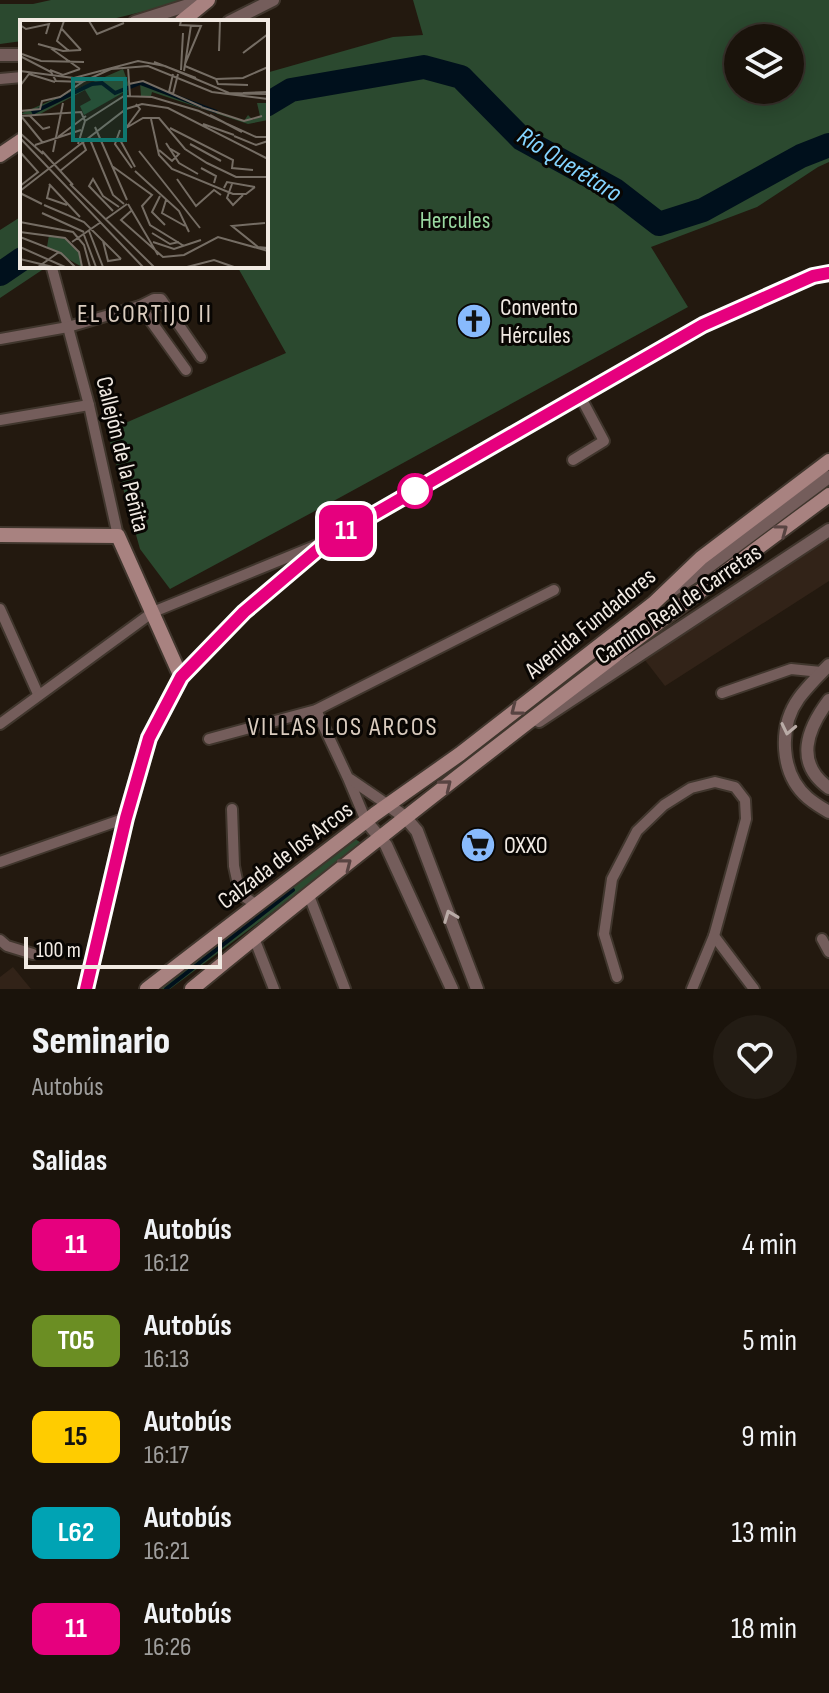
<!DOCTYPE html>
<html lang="es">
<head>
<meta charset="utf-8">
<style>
	body { margin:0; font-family:"Sofia Sans Condensed",sans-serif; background:#231c14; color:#f1f3f6; height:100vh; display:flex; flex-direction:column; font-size:30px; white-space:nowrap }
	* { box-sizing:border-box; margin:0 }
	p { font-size:26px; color:#9f9e9d }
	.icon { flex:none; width:44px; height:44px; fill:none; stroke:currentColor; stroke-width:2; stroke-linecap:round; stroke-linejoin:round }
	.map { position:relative; height:989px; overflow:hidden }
	.details { display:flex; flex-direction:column; background:#1a130b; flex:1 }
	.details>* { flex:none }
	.badge { padding:0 16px; border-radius:12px; font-size:28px; line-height:52px }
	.buttons { position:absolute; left:724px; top:24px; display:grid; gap:16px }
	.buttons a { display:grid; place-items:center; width:80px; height:80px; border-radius:50%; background:#1a130b; box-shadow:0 4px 20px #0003,0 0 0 2px #38322c; font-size:40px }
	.scale { position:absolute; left:24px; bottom:20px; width:198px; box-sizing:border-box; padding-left:8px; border:4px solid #f1eae3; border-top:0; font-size:22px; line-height:28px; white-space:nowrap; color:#f1eae3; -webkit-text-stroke:6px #090603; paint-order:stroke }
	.map>.badge { position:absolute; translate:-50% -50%; box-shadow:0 0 0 4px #fff }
	h2 { padding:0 32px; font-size:30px; line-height:72px }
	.round { display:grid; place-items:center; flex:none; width:84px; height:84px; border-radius:42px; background:#231c14 }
	.headline { display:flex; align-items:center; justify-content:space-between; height:136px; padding:0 32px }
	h1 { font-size:38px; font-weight:800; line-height:60px }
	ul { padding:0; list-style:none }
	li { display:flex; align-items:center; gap:24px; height:96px; padding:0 32px }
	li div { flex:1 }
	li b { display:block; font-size:30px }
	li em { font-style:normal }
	li .badge { min-width:88px; font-weight:700; text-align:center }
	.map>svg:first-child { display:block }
	.commercial { fill:#322318 }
	.green { fill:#2b492f; fill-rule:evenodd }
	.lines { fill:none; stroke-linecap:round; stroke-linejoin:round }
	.stream { stroke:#00101c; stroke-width:4 }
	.river { stroke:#00101c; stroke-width:24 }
	.minor-casing { stroke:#40362d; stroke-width:14 }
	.tertiary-casing { stroke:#40362d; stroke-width:16 }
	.secondary-casing { stroke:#40362d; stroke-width:18 }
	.minor { stroke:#745d5b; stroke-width:10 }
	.tertiary { stroke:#745d5b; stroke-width:12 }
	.secondary { stroke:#a88280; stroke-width:14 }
	.oneway { stroke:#584442 }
	.oneway2 { stroke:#b9aba6 }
	.line-casing { stroke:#fff; stroke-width:18 }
	.line { stroke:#e6007e; stroke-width:12 }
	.stop-dot { fill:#fff; stroke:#e6007e; stroke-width:4 }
	.labels { text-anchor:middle; stroke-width:6; stroke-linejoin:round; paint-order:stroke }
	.park-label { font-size:24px; fill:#9ad8a1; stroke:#090603 }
	.poi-label { font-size:24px; fill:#f1eae3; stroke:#090603; text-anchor:start }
	.street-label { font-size:24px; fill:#f1eae3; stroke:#090603 }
	.water-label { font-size:26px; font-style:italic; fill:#84d4ff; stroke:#090603 }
	.neighbourhood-label { font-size:26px; letter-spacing:2px; fill:#daccbf; stroke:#090603 }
	.inset-river { fill:none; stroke:#00101c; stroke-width:4 }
	.inset-road { fill:none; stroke:#756d64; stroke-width:2 }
	.view { fill:#0f766e; fill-opacity:0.15; stroke:#0f766e; stroke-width:4 }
	.inset-edge { fill:none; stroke:#f1eae3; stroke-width:4 }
</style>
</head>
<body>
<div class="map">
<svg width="829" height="989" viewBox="0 0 829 989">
	<rect width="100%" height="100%" fill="#23190f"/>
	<g class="commercial">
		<path d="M829 530V581L665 686 641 655Z"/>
		<path d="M13 967 31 989H0V977Z"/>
	</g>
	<g class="green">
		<path d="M51 0H191L100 22H22V41L0 44V4H33Z"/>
		<path d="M413 0H829V162L818 167 757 207 651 247 688 307 339 498 170 589 140 549 107 431 286 353 237 266H266V73L393 37 423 35ZM738 38H790V90H738Z"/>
		<path d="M22 216V266H48L0 298V230Z"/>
		<path d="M352 837 363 844 170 989H150Z"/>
	</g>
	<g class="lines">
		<path class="stream" d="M166 989 293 890"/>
		<g class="river">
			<path d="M266 105 291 90 424 67 461 77 522 139 615 190 659 224 703 210 801 156 829 145"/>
			<path d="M0 274 22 259"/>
		</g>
		<g class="minor-casing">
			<g id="minor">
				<path d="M0 79 22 77"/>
				<path d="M52 268 89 405 118 536"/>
				<path d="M140 306 186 370"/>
				<path d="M0 339 68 327 140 306 154 299H161L201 357"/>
				<path d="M0 420 89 405"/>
				<path d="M573 460 604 441 580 396"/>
				<path d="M0 609 38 694"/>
				<path d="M722 693 791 669 821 672"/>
				<path d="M316 710 348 778 366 821"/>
				<path d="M0 724 153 612 320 544"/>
				<path d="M209 739 316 710 554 590"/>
				<path d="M350 779 388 805"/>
				<path d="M232 809 234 866 240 894 257 905"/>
				<path d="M0 862 126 818"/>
				<path d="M308 893 345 989"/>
				<path d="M714 936 754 989"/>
				<path d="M254 938 274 989"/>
				<path d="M822 939 829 952"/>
				<path d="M0 940 7 946 33 954"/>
				<path d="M617 977 604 934 612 879 637 831 664 805 691 788 715 782 735 787 745 800 746 819 714 936 692 989"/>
			</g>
		</g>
		<g class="tertiary-casing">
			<g id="tertiary">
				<path d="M135 22 204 0"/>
				<path d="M229 22 273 0"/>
				<path d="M0 55H22"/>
				<path d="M673 590 707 568 829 477"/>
				<path d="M829 665C819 675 808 686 799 698 778 727 780 774 808 798 814 803 822 808 829 812"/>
				<path d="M181 677 244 612 329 540 703 325 813 276 829 273"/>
				<path d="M829 700C807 729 794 763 829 788"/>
				<path d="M539 721 829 530"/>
				<path d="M388 805 405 817 417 831 477 989"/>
				<path d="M366 821 386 845 452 989"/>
			</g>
		</g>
		<g class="secondary-casing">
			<g id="secondary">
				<path d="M181 22 208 0"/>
				<path d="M0 155 22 140"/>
				<path d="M0 535 118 536 181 677 149 738 126 818 86 989"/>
				<path d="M147 989 375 814 460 754 654 603 701 558 829 461"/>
				<path d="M192 989C400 818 613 655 829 495"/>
			</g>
		</g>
		<use href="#minor" class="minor"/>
		<use href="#tertiary" class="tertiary"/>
		<use href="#secondary" class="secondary"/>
	</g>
	<defs><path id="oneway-chevron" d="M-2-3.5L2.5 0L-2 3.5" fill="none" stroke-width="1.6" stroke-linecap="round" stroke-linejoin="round" transform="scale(2)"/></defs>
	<g class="oneway">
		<use href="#oneway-chevron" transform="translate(782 530) rotate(-37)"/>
		<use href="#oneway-chevron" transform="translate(516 710) rotate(142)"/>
		<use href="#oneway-chevron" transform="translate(446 785) rotate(-39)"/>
		<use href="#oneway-chevron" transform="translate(346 864) rotate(-38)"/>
	</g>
	<g class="oneway2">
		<use href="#oneway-chevron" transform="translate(788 729) rotate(102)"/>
		<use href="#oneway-chevron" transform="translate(450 916) rotate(-111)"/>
	</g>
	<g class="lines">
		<g class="line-casing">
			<path id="line" d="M86 989 126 818 149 738 181 677 244 612 329 540 703 325 813 276 829 273"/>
		</g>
		<use href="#line" class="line"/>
	</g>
	<defs>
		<g id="church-disc" transform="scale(1.8)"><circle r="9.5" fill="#88bafc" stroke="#090603"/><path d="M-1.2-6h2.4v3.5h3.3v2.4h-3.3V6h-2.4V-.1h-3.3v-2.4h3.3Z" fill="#111"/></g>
		<g id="supermarket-disc" transform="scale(1.8)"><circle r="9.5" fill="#88bafc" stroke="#090603"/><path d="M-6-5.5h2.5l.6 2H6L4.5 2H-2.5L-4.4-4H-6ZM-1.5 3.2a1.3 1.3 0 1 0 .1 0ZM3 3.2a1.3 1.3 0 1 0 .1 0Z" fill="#111"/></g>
	</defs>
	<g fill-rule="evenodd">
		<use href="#church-disc" x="474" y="321"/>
		<use href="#supermarket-disc" x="478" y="845"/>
	</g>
	<circle class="stop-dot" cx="415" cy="491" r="16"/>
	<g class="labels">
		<g class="park-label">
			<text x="455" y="228">Hercules</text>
		</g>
		<g class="poi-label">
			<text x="500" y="315">Convento<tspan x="500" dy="28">Hércules</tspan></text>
			<text x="504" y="853">OXXO</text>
		</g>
		<g class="street-label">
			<text transform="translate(123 454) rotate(76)" y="8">Callejón de la Peñita</text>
			<text transform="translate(678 604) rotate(-34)" y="8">Camino Real de Carretas</text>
			<text transform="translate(590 623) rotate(-39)" y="8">Avenida Fundadores</text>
			<text transform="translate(285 855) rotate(-37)" y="8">Calzada de los Arcos</text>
		</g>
		<g class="water-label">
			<text transform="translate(570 164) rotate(32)" y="9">Río Querétaro</text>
		</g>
		<g class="neighbourhood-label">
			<text x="145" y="322">EL CORTIJO II</text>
			<text x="343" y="735">VILLAS LOS ARCOS</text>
		</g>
	</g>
	<g transform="translate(20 20)">
		<rect width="248" height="248" fill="#23190f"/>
		<path d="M103 49 109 65 124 62 137 71 224 101 228 95 233 100 240 96 237 83H247L248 100 228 104 132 72 131 76H121L120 63 64 95 60 86 71 80 65 70 20 94H0ZM29 215 45 218 59 232 62 247 27 227Z" fill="#2b492f"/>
		<path class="inset-river" d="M12 93 72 64 82 63 95 73 120 63 197 92"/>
		<path class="inset-road" d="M44 1 37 21 49 31M69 1 77 14 104 3M161 1 160 5 181 6 165 44M0 5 6 9 29 4 26 14M41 8 61 30M18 24 43 31 61 30M29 27 60 49M199 31 200 1M223 33 248 14M2 34 21 41 64 42M0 36 31 52 36 61 62 62 91 49 128 46 192 72 248 79M134 42 176 58M165 46 196 59 223 58 248 47M108 47 110 76M30 50 43 55 60 49M161 50 163 13M0 51 54 58 118 41 145 46 209 73 248 74M164 51 171 5M153 54 149 72 153 74 158 54M196 59 198 64 228 65M109 64 123 61 182 87M0 66 9 54 35 62M223 73 248 72M116 84 120 89 106 108 123 98H139L165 129 187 143 216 157H248M181 87 224 101 242 96M0 91 20 89 22 81 40 77 67 59M190 95 222 112M0 96 61 92 65 101 58 124M1 96 23 123M10 96 23 109 30 107M131 99 139 135 152 149 213 174H226L235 167M65 101 104 76 132 77 179 91 236 117H248M183 104 214 115M75 107 107 180M150 108 213 140 212 148 233 150M100 110 95 124 112 148M0 113 23 134M214 116 236 125 248 121M38 117 66 96M69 117 93 175 104 184M0 118 123 247M99 118 115 147M146 123 159 143 178 154M170 124 201 141M15 125 61 110M139 130 152 141 159 134 149 128M22 131 53 165M119 131 180 208M0 132 18 152 0 166M33 132 43 83M92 146 132 175 122 186 130 205 164 226M181 148 196 156 194 163M40 151 66 130 63 123M115 151 159 191 169 212M157 159 176 186 194 170 201 175M29 164 60 197M50 164 134 247M212 164 207 178 213 185 223 175M30 165 27 178 47 185M204 168 207 162 235 167M0 171 106 89 122 84 148 88 248 139M0 173 22 184M140 176 132 192 145 205M146 180 142 193 165 206M108 184 138 235M24 185 64 202 101 239M93 191 69 166 73 159 83 176 99 187M111 191 101 200 143 237 164 235 198 217 248 231M22 193 64 212M86 199 107 184M0 202 53 212 64 225 70 247M245 203 212 206 238 227 248 228M69 211 83 247M0 212 45 218 59 232 62 247M132 213 150 224 159 222M64 215 76 247M0 217 41 233 55 247M83 221 88 241 101 239M52 222 81 202M133 222 154 229 181 220M0 227 45 247M0 239 33 247M18 247 39 232M167 247 194 240 214 247"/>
		<path class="view" d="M53 59H105V120H53Z"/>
		<rect width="248" height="248" class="inset-edge"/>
	</g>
</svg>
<div class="buttons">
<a><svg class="icon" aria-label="layers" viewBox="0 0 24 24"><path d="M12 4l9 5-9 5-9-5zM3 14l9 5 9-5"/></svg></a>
</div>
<div class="scale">100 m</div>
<b class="badge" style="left:346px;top:531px;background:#e6007e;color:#fff">11</b>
</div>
<section class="details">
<div class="headline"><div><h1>Seminario</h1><p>Autobús</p></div><a class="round"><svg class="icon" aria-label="heart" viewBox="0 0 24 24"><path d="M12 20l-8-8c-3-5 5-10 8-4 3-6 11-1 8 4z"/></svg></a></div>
<h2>Salidas</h2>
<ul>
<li><span class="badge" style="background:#e6007e;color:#fff">11</span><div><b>Autobús</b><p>16:12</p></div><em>4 min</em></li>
<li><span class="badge" style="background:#6b8e23;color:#fff">T05</span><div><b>Autobús</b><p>16:13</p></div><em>5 min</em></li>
<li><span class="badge" style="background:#fc0;color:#111">15</span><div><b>Autobús</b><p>16:17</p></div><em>9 min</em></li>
<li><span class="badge" style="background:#00a3b4;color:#fff">L62</span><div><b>Autobús</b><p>16:21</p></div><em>13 min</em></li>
<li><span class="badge" style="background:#e6007e;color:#fff">11</span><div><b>Autobús</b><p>16:26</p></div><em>18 min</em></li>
</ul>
</section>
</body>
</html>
